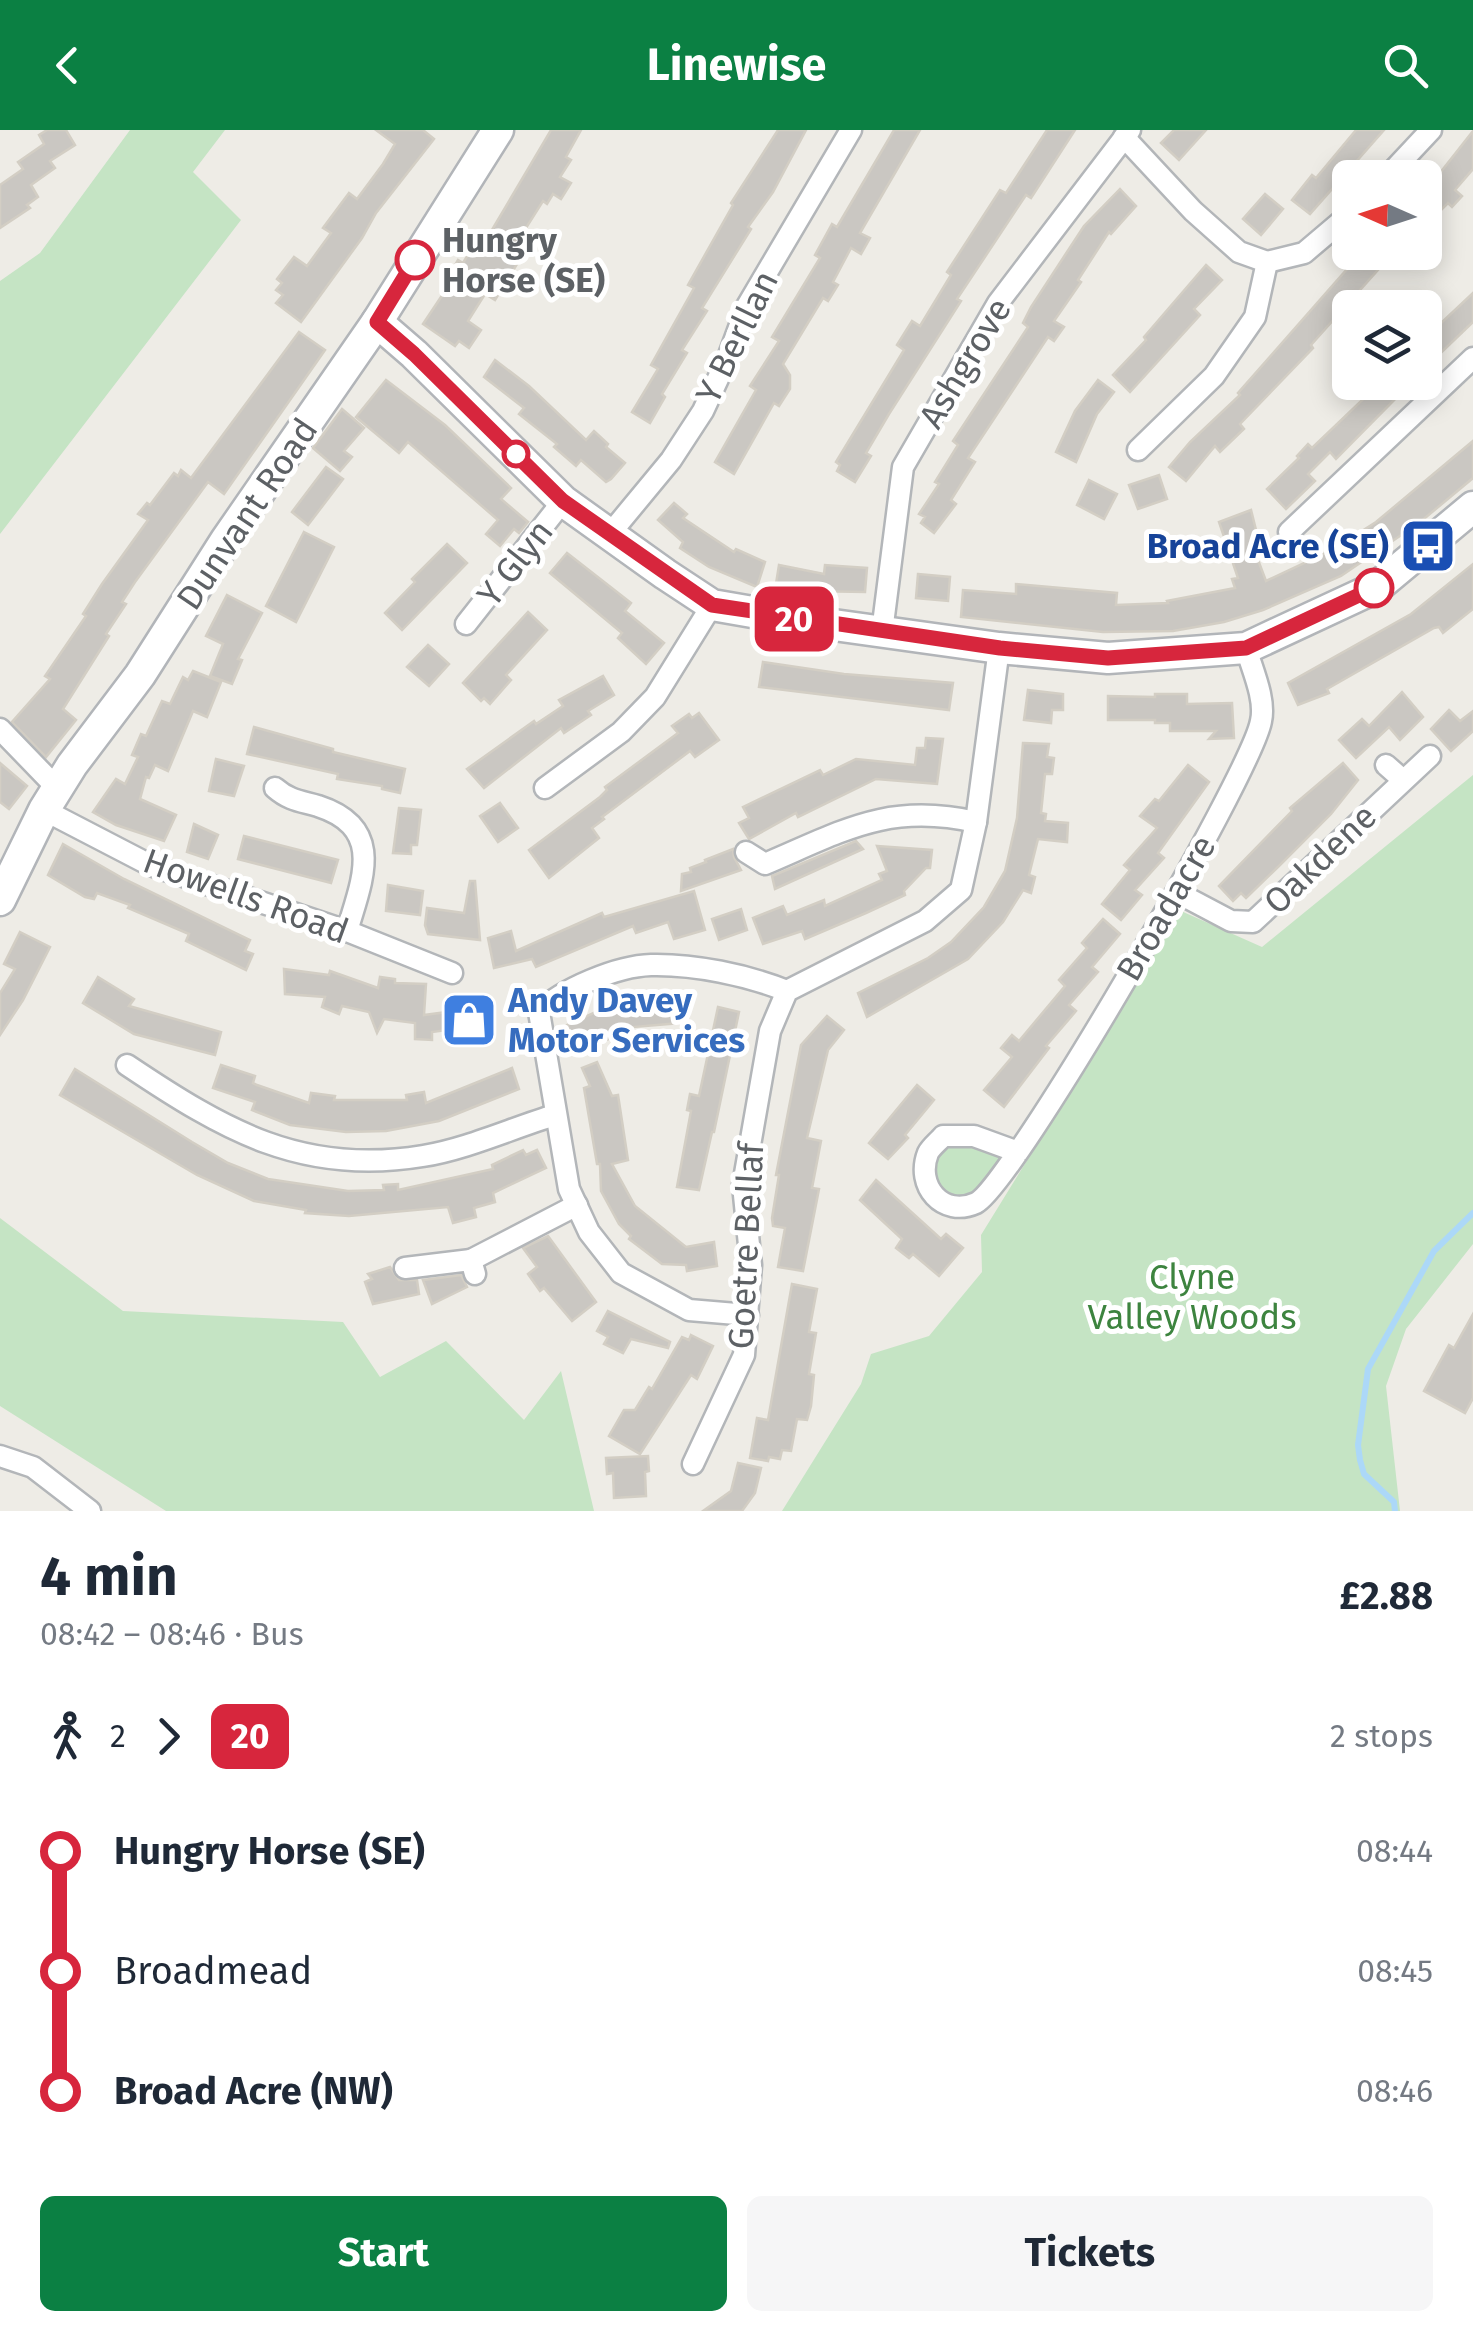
<!DOCTYPE html>
<html lang="en">
<head>
<meta charset="utf-8">
<style>
	body { margin:0; font-family:"Fira Sans",sans-serif; background:#f6f6f7; color:#1f2937; height:100vh; display:flex; flex-direction:column; font-size:38px; white-space:nowrap }
	* { box-sizing:border-box; margin:0 }
	p { font-size:32px; color:#747a83 }
	.icon { flex:none; width:55px; height:55px; fill:none; stroke:currentColor; stroke-width:2; stroke-linecap:round; stroke-linejoin:round }
	.map { position:relative; height:1381px; overflow:hidden }
	.panel { display:flex; flex-direction:column; background:#fff; flex:1 }
	.panel>* { flex:none }
	.badge { padding:0 20px; border-radius:15px; font-size:35px; line-height:65px }
	.needle { width:65px; rotate:273deg }
	.buttons { position:absolute; left:1332px; top:30px; display:grid; gap:20px }
	.buttons a { display:grid; place-items:center; width:110px; height:110px; border-radius:15px; background:#fff; box-shadow:0 5px 25px #0003; font-size:50px }
	.map>.badge { position:absolute; translate:-50% -50%; box-shadow:0 0 0 5px #fff }
	.legs { display:flex; align-items:center; gap:15px; height:110px; padding:0 40px; font-size:32px }
	.legs p { margin-inline-start:auto }
	.summary { display:flex; align-items:center; justify-content:space-between; height:170px; padding:0 40px }
	h1 { font-size:55px; font-weight:700; line-height:75px }
	.action { display:flex; gap:20px; margin-top:auto; padding:20px 40px }
	.action a { flex:1; height:115px; border-radius:15px; background:#0b8043; color:#fff; font-size:40px; font-weight:700; line-height:115px; text-align:center }
	.action a+a { background:#f6f6f7; color:#1f2937 }
	ul { padding:0 40px; list-style:none }
	li { display:flex; align-items:center; gap:35px; height:120px; font-size:38px }
	li i { display:grid; place-items:center; width:15px; height:100%; margin:0 12px; background:currentColor }
	li i::after { content:''; width:25px; height:25px; margin:-12px; border:8px solid; border-radius:50%; background:#fff }
	li p { margin-inline-start:auto }
	li:first-child i { background:linear-gradient(#0000 50%,currentColor 0) }
	li:last-child i { background:linear-gradient(currentColor 50%,#0000 0) }
	header { display:flex; justify-content:space-between; align-items:center; height:130px; padding:0 40px; background:#0b8043; color:#fff; font-size:45px; font-weight:700 }
	.map>svg:first-child { display:block }
	.green { fill:#c5e4c4 }
	.lines { fill:none; stroke-linecap:round; stroke-linejoin:round }
	.stream { stroke:#acd8f8; stroke-width:6 }
	.building { fill:#cac7c2; stroke:#d3cec4; stroke-width:2.5 }
	.street-casing { stroke:#b3b6b9; stroke-width:25 }
	.secondary-casing { stroke:#b2b5b9; stroke-width:35 }
	.street { stroke:#fff; stroke-width:20 }
	.secondary { stroke:#fff; stroke-width:30 }
	.line-1-casing { stroke:#fff; stroke-width:22 }
	.line-1 { stroke:#d7263d; stroke-width:15 }
	.stop-1-dot { fill:#fff; stroke:#d7263d; stroke-width:5 }
	.labels { text-anchor:middle; stroke-width:10; stroke-linejoin:round; paint-order:stroke }
	.stop-label { font-size:35px; font-weight:bold; fill:#5d6165; stroke:#fff; text-anchor:start }
	.street-label { font-size:35px; fill:#5d6165; stroke:#fff }
	.transit-label { font-size:35px; font-weight:bold; fill:#164399; stroke:#fff; text-anchor:end }
	.shop-label { font-size:35px; font-weight:bold; fill:#366cbe; stroke:#fff; text-anchor:start }
	.park-label { font-size:35px; fill:#3d843f; stroke:#fff }
</style>
</head>
<body>
<header><svg class="icon" aria-label="back" viewBox="0 0 24 24"><path d="M15 5l-7 7 7 7"/></svg>Linewise<svg class="icon" aria-label="search" viewBox="0 0 24 24"><circle cx="10" cy="10" r="6"/><path d="M15 15l6 6"/></svg></header>
<div class="map">
<svg width="1473" height="1381" viewBox="0 0 1473 1381">
	<rect width="100%" height="100%" fill="#eeece6"/>
	<g class="green">
		<path d="M130 0H225L193 42 241 90 0 404V151L40 123Z"/>
		<path d="M1473 645V1114L1406 1199 1386 1256 1400 1381H782L861 1254 871 1224 929 1206 982 1142 981 1105 1181 781 1262 817Z"/>
		<path d="M943 1006 1018 1022 980 1072 939 1073 929 1022Z"/>
		<path d="M0 1088 123 1181 343 1192 380 1247 446 1211 524 1290 561 1241 594 1381H166L0 1276Z"/>
	</g>
	<g class="lines">
		<path class="stream" d="M1395 1381 1394 1372 1364 1344 1360 1330 1358 1315 1368 1239 1434 1121 1473 1083"/>
	</g>
	<g class="building">
		<path d="M47 0H66L75 15 50 31 55 38 31 55 38 67 27 75 30 78 0 98V55L23 39 18 32 44 14 39 5Z"/>
		<path d="M376 0H423L434 9 376 83 362 108 301 192 276 173 283 165 276 160 282 153 277 149 294 127 307 136 331 103 323 98 349 63 357 69 383 34 395 14Z"/>
		<path d="M551 0H581L566 27 571 30 560 47 571 53 561 69 553 64 547 74 543 71 512 120 522 126 495 170 485 164 468 191 481 200 469 218 459 211 455 216 423 194 449 155 445 152 458 130 463 133 482 101 489 105Z"/>
		<path d="M778 0H806L773 62 748 97 751 99 702 178 707 181 682 220 687 223 662 264 665 267 650 293 632 282 658 239 651 235 694 158 688 155 733 75 731 73Z"/>
		<path d="M894 0H920L860 103 870 108 861 124 851 118 833 152 838 155 828 171 823 168 783 234 790 245V259L779 276 774 273 734 344 715 332 756 260 750 256 779 211 772 207 820 128 815 125 832 94 837 97Z"/>
		<path d="M1047 0H1075L1031 68 1026 65 957 169 961 171 889 284 866 323 871 326 855 352 837 341 840 335 836 332 904 220 897 215 912 191 920 196 951 145 947 142 1000 60 1006 63Z"/>
		<path d="M1174 0H1206L1179 30 1161 13Z"/>
		<path d="M1356 0H1384L1310 84 1292 70 1312 45 1316 48Z"/>
		<path d="M1473 1V39L1455 60 1462 66 1452 77 1448 73 1425 96V62Z"/>
		<path d="M1120 59 1136 76 1111 104 1109 102 1078 150 1081 152 1054 191 1064 197 1054 211 1048 207 968 328 975 332 951 370 956 374 934 403 921 393 925 387 919 384 939 354 935 352 958 315 953 311 1028 197 1023 193 1031 177 1084 96Z"/>
		<path d="M1265 64 1283 79 1261 105 1243 89Z"/>
		<path d="M1362 122H1394L1311 215 1313 218 1240 294 1244 299 1220 322 1215 316 1186 351 1169 337 1190 312 1240 265 1238 263Z"/>
		<path d="M1206 135 1222 150 1194 179 1200 185 1130 262 1113 245 1146 210 1144 207Z"/>
		<path d="M1473 163V192L1425 238V208Z"/>
		<path d="M299 202 325 220 224 364 208 352 135 452 122 472 126 474 106 504 109 506 63 579 76 590 46 627 12 592 50 549 45 546 86 486 83 484 102 454 148 390 138 384 147 373 150 375 174 343 178 346 181 340 191 348Z"/>
		<path d="M495 230 529 256 586 310 594 301 608 314 606 317 625 333 611 349 606 352 581 330 576 336 554 317 557 314 519 284 524 278 484 247Z"/>
		<path d="M386 250 445 295 511 358 501 369 528 392 519 403 514 399 500 416 486 404 498 390 408 312 399 323 356 287Z"/>
		<path d="M1098 250 1114 262 1097 284 1076 332 1056 322 1075 281Z"/>
		<path d="M1381 252H1412L1336 329 1330 322 1308 344 1315 351 1286 379 1267 359 1299 328 1297 326 1308 314 1312 318Z"/>
		<path d="M342 279 364 298 344 321 352 327 340 341 313 318Z"/>
		<path d="M1473 311V348L1419 393 1341 446 1263 480 1224 492 1173 501 1103 502 961 487 963 460 1016 464V454L1117 463 1116 475 1168 473 1167 471 1235 458 1232 449 1238 448 1219 392 1251 380 1261 420 1255 422 1266 451 1332 420 1376 392Z"/>
		<path d="M326 337 343 349 308 395 292 382Z"/>
		<path d="M1159 345 1167 369 1138 379 1129 355Z"/>
		<path d="M1089 350 1117 364 1104 389 1077 375Z"/>
		<path d="M674 373 687 384 683 388 734 422 736 419 765 432 757 457 709 437 680 418 683 412 658 390Z"/>
		<path d="M304 402 334 417 296 492 266 476Z"/>
		<path d="M447 414 467 433 402 500 385 483 415 452 412 449Z"/>
		<path d="M567 423 631 473 625 481 664 513 646 534 618 508 622 503 550 443Z"/>
		<path d="M1473 434V479L1443 503 1439 497 1434 498 1327 559 1329 563 1298 575 1288 553 1411 484Z"/>
		<path d="M779 435 824 444 825 435 867 438 865 462 807 461 806 467 775 460Z"/>
		<path d="M918 444 950 447 948 471 916 468Z"/>
		<path d="M227 465 262 483 238 529 242 530 232 554 210 546 223 514 206 506Z"/>
		<path d="M528 482 547 500 506 545 511 550 490 574 484 568 481 571 463 553Z"/>
		<path d="M428 515 449 534 429 556 407 537Z"/>
		<path d="M763 532 844 544 953 553 949 580 759 557Z"/>
		<path d="M193 541 221 552 207 587 193 581 168 641 155 635 149 648 146 647 140 669 176 685 164 711 116 695 93 682 116 649 125 654 138 627 132 625 141 604 146 606 162 571 170 574 183 547 188 550Z"/>
		<path d="M603 546 614 565 588 581 591 585 564 603 561 598 484 658 467 639 534 591 536 594 563 576 559 570Z"/>
		<path d="M1028 560 1063 564V580H1052L1051 593 1024 590Z"/>
		<path d="M1402 562 1423 587 1400 610 1389 597 1356 628 1339 610 1362 589 1369 596Z"/>
		<path d="M1155 564H1187V574L1232 573 1234 608 1209 609 1216 601H1170V593H1155V590H1108V566L1155 567Z"/>
		<path d="M1449 580 1460 591 1473 581V601L1451 621 1431 599Z"/>
		<path d="M699 583 719 610 695 627 690 621 602 687 604 689 592 698 599 708 549 748 529 720 600 667 607 660 605 657 678 603 672 596 689 584 692 588Z"/>
		<path d="M254 597 333 619V622L405 639 400 663 382 659V656L337 649 338 644 247 624Z"/>
		<path d="M926 608 943 609 937 654 876 649 798 687 796 683 749 709 739 693 749 688 743 677 820 640 823 645 856 629 915 635 917 618H925Z"/>
		<path d="M1023 613 1049 614 1047 627 1054 628 1052 644H1045L1041 683 1046 684 1045 691 1068 693 1067 712 1038 709 1029 745 1035 747 1031 763 1023 760 1003 792 968 829 867 887 858 863 928 828 951 812 984 777 1005 741 1017 688Z"/>
		<path d="M216 629 244 636 234 666 209 661Z"/>
		<path d="M0 633 27 656 9 679 0 672Z"/>
		<path d="M1343 633 1358 650 1331 684 1279 736 1246 768 1241 763 1233 771 1219 756 1292 681 1290 678Z"/>
		<path d="M1188 635 1209 652 1158 723 1164 728 1135 760 1142 765 1121 790 1102 774 1130 740 1124 735 1157 698 1140 686 1155 669 1159 671Z"/>
		<path d="M500 673 518 698 498 712 480 686Z"/>
		<path d="M399 678 421 680 417 715H411V724L393 723Z"/>
		<path d="M194 694 218 705 208 729 187 722Z"/>
		<path d="M244 706 338 730 331 753 238 729Z"/>
		<path d="M856 711 863 719 775 759 772 746Z"/>
		<path d="M63 714 124 749 250 810 245 821 253 824 246 840 186 811 189 804 128 778 130 775 97 763 94 769 85 767 48 745Z"/>
		<path d="M877 716 932 720 930 738H926L904 761 905 765 866 783 805 809 802 801 763 814 753 788 783 776 787 785 824 770 825 776 882 750 879 744 887 741Z"/>
		<path d="M733 719 734 727 741 740 681 761 682 744 691 742 690 738 706 732 705 730Z"/>
		<path d="M470 751H475L480 810 428 804 425 795 427 778 464 783Z"/>
		<path d="M388 755 423 761 420 785 386 781Z"/>
		<path d="M694 761 705 800 674 809 668 792 636 803 633 796 536 837 532 829 494 838 488 808 511 801 516 821 602 783 604 787Z"/>
		<path d="M741 779 747 800 719 810 712 789Z"/>
		<path d="M1103 789 1120 804 1092 837 1098 842 1069 875 1076 881 1046 916 1049 918 1004 977 984 960 1012 927 1001 918 1012 905 1019 911 1065 856 1059 850 1087 818 1082 813Z"/>
		<path d="M20 802 50 817 23 870 0 905V863L15 839 4 834Z"/>
		<path d="M284 839 329 845 330 841 378 858 380 847 395 849V853L426 854 424 885 447 882V900L432 902V910L415 909V893L384 889 377 903 369 882 342 876 339 884 322 877 325 867 285 864Z"/>
		<path d="M98 847 134 869 129 876 221 902 215 925 134 904 83 873Z"/>
		<path d="M676 870 680 893 633 897 634 901 578 919 567 895 598 881 599 884 623 874Z"/>
		<path d="M718 877 739 882 714 1002H712L699 1060 677 1057 691 981 687 980 690 964 699 966Z"/>
		<path d="M827 886 844 900 828 920 807 1008 821 1011 812 1058 819 1059 803 1141 778 1137 785 1098 773 1096 772 1088 779 1045H776L801 915Z"/>
		<path d="M597 932 612 966 618 965 628 1030 612 1034 635 1076 686 1117 714 1112 717 1136 687 1141 686 1135 662 1134 629 1109 631 1106 619 1094 601 1061 600 1034H597L584 958 590 956 582 938Z"/>
		<path d="M221 935 255 946 253 953 257 955 309 973 311 963 335 966 334 970H407L406 965 424 962 426 973 512 938 519 959 439 991 386 1001 346 1002 290 995 252 980 255 972 213 958Z"/>
		<path d="M75 939 192 1012 228 1033 268 1049 348 1061 384 1060 383 1055 398 1054V1060L493 1039 492 1035 523 1020 526 1025 537 1020 546 1038 493 1063 495 1072 474 1078 476 1087 453 1093 448 1077 349 1086 305 1083 306 1080 254 1071 197 1045 60 965Z"/>
		<path d="M917 955 934 970 905 1005 908 1008 888 1029 869 1013Z"/>
		<path d="M876 1050 941 1109 946 1104 963 1118 939 1146 913 1124 909 1128 896 1118 902 1109 860 1070Z"/>
		<path d="M548 1106 596 1172 572 1191 544 1158 540 1161 528 1144 537 1137 523 1118Z"/>
		<path d="M390 1137 399 1150H417L419 1164 373 1174 365 1152 372 1149 368 1144Z"/>
		<path d="M461 1145 467 1157 432 1174 423 1150Z"/>
		<path d="M792 1154 817 1159 809 1202 816 1203 809 1244 814 1245 811 1276 807 1290 797 1289 791 1321 782 1320 780 1329 769 1327 768 1331 750 1328 757 1288 768 1290Z"/>
		<path d="M608 1181 670 1212 668 1218 631 1209 623 1223 604 1214 608 1207 597 1201Z"/>
		<path d="M1473 1184V1268L1465 1283 1424 1261 1449 1215 1454 1218Z"/>
		<path d="M691 1205 713 1216 697 1249 691 1245 640 1324 609 1306 624 1280H635L649 1257 652 1259 682 1207 689 1210Z"/>
		<path d="M648 1326 649 1341 645 1342 646 1366 614 1368 613 1343 607 1344 606 1328Z"/>
		<path d="M738 1333 761 1338 755 1363 742 1381H703L731 1361Z"/>
	</g>
	<g class="lines">
		<g class="street-casing">
			<g id="street">
				<path d="M1124 7 1193 81 1239 122 1267 132 1304 123 1350 84"/>
				<path d="M1386 48 1431 0"/>
				<path d="M1138 320 1214 246 1255 187 1267 132"/>
				<path d="M1289 402 1473 228"/>
				<path d="M609 405 671 330 703 281 729 225 747 176 851 0"/>
				<path d="M466 494 563 371"/>
				<path d="M882 502 903 337 998 173 1130 0"/>
				<path d="M0 599 57 658"/>
				<path d="M1386 635 1403 650"/>
				<path d="M275 658C290 671 301 671 318 676 386 698 362 750 347 801"/>
				<path d="M545 658 621 602 655 567 712 475"/>
				<path d="M44 680 150 735 347 801 452 843"/>
				<path d="M746 722 765 734C843 701 888 672 976 692"/>
				<path d="M1178 763 1231 791 1253 792 1430 626"/>
				<path d="M127 935C224 1000 302 1046 423 1026 467 1019 512 998 555 985"/>
				<path d="M1018 1022 974 1006H943C939 1011 931 1017 928 1023 915 1056 943 1088 976 1073 1011 1057 1252 643 1261 591 1266 569 1252 539 1246 518"/>
				<path d="M471 1130 577 1075"/>
				<path d="M405 1138 471 1130 475 1144"/>
				<path d="M748 1185 689 1180 621 1143 589 1102 569 1059 539 882C562 859 617 836 651 835 694 834 747 845 787 861"/>
				<path d="M0 1326 33 1337 90 1381"/>
				<path d="M693 1334 744 1225 751 1135 743 1055 770 901 787 861 925 791 961 760 976 692 999 518"/>
			</g>
		</g>
		<g class="secondary-casing">
			<g id="secondary">
				<path d="M377 192 414 224 563 371 665 444 712 475 805 491 999 518 1108 528 1246 518 1377 457 1473 377"/>
				<path d="M0 770 44 680 72 635 140 545 226 410 377 192 498 0"/>
			</g>
		</g>
		<use href="#street" class="street"/>
		<use href="#secondary" class="secondary"/>
	</g>
	<g class="lines">
		<g class="line-1-casing">
			<path id="line-1" d="M415 130 377 192 414 224 563 371 712 475 1000 518 1108 528 1246 518 1374 458"/>
		</g>
		<use href="#line-1" class="line-1"/>
	</g>
	<defs>
		<g id="bus-square" transform="scale(2.875)"><rect x="-9" y="-9" width="18" height="18" rx="4" fill="#1a4fb4" stroke="#fff"/><path d="M-5-6H5V4H4V6H2V4H-2V6H-4V4H-5ZM-3.5-4V0h7V-4ZM-3.5 1.2v1.5H-2V1.2ZM2 1.2v1.5H3.5V1.2Z" fill="#fff"/></g>
		<g id="shop-square" transform="scale(2.875)"><rect x="-9" y="-9" width="18" height="18" rx="4" fill="#3f7fe0" stroke="#fff"/><path d="M-5-2.5h2.3a2.7 3.5 0 0 1 5.4 0H5L5.5 6h-11ZM-1.5-2.5h3a1.5 2.3 0 0 0-3 0Z" fill="#fff"/></g>
	</defs>
	<g fill-rule="evenodd">
		<use href="#bus-square" x="1428" y="416"/>
		<use href="#shop-square" x="469" y="890"/>
	</g>
	<g class="stop-1-dot">
		<circle cx="415" cy="130" r="18"/>
		<circle cx="516" cy="324" r="12"/>
		<circle cx="1374" cy="458" r="18"/>
	</g>
	<g class="labels">
		<g class="stop-label">
			<text x="442" y="122">Hungry<tspan x="442" dy="40">Horse (SE)</tspan></text>
		</g>
		<g class="street-label">
			<text transform="translate(737 207) rotate(-64)" y="12">Y Berllan</text>
			<text transform="translate(965 233) rotate(-59)" y="12">Ashgrove</text>
			<text transform="translate(247 384) rotate(-56)" y="12">Dunvant Road</text>
			<text transform="translate(515 433) rotate(-52)" y="12">Y Glyn</text>
			<text transform="translate(1320 729) rotate(-44)" y="12">Oakdene</text>
			<text transform="translate(246 766) rotate(20)" y="12">Howells Road</text>
			<text transform="translate(1166 778) rotate(-60)" y="12">Broadacre</text>
			<text transform="translate(746 1116) rotate(-87)" y="12">Goetre Bellaf</text>
		</g>
		<g class="transit-label">
			<text x="1389" y="428">Broad Acre (SE)</text>
		</g>
		<g class="shop-label">
			<text x="508" y="882">Andy Davey<tspan x="508" dy="40">Motor Services</tspan></text>
		</g>
		<g class="park-label">
			<text x="1192" y="1159">Clyne<tspan x="1192" dy="40">Valley Woods</tspan></text>
		</g>
	</g>
</svg>
<div class="buttons">
<a><svg class="needle" viewBox="-14 -14 28 28"><path d="M0-13l5 13h-10z" fill="#e53935"/><path d="M0 13l5-13h-10z" fill="#747a83"/></svg></a>
<a><svg class="icon" aria-label="layers" viewBox="0 0 24 24"><path d="M12 4l9 5-9 5-9-5zM3 14l9 5 9-5"/></svg></a>
</div>
<b class="badge" style="left:794px;top:489px;background:#d7263d;color:#fff">20</b>
</div>
<section class="panel">
<div class="summary"><div><h1>4 min</h1><p>08:42 – 08:46 · Bus</p></div><b>£2.88</b></div>
<div class="legs"><svg class="icon" aria-label="walk" viewBox="0 0 24 24"><circle cx="13" cy="4" r="2"/><path d="M13 8l-2 6 4 7M11 14l-3 7M7 12l3-4h3l4 4"/></svg>2<svg class="icon" aria-label="forward" viewBox="0 0 24 24"><path d="M9 5l7 7-7 7"/></svg><b class="badge" style="background:#d7263d;color:#fff">20</b><p>2 stops</p></div>
<ul>
<li><i style="color:#d7263d"></i><b>Hungry Horse (SE)</b><p>08:44</p></li>
<li><i style="color:#d7263d"></i><span>Broadmead</span><p>08:45</p></li>
<li><i style="color:#d7263d"></i><b>Broad Acre (NW)</b><p>08:46</p></li>
</ul>
<div class="action"><a>Start</a><a>Tickets</a></div>
</section>
</body>
</html>
